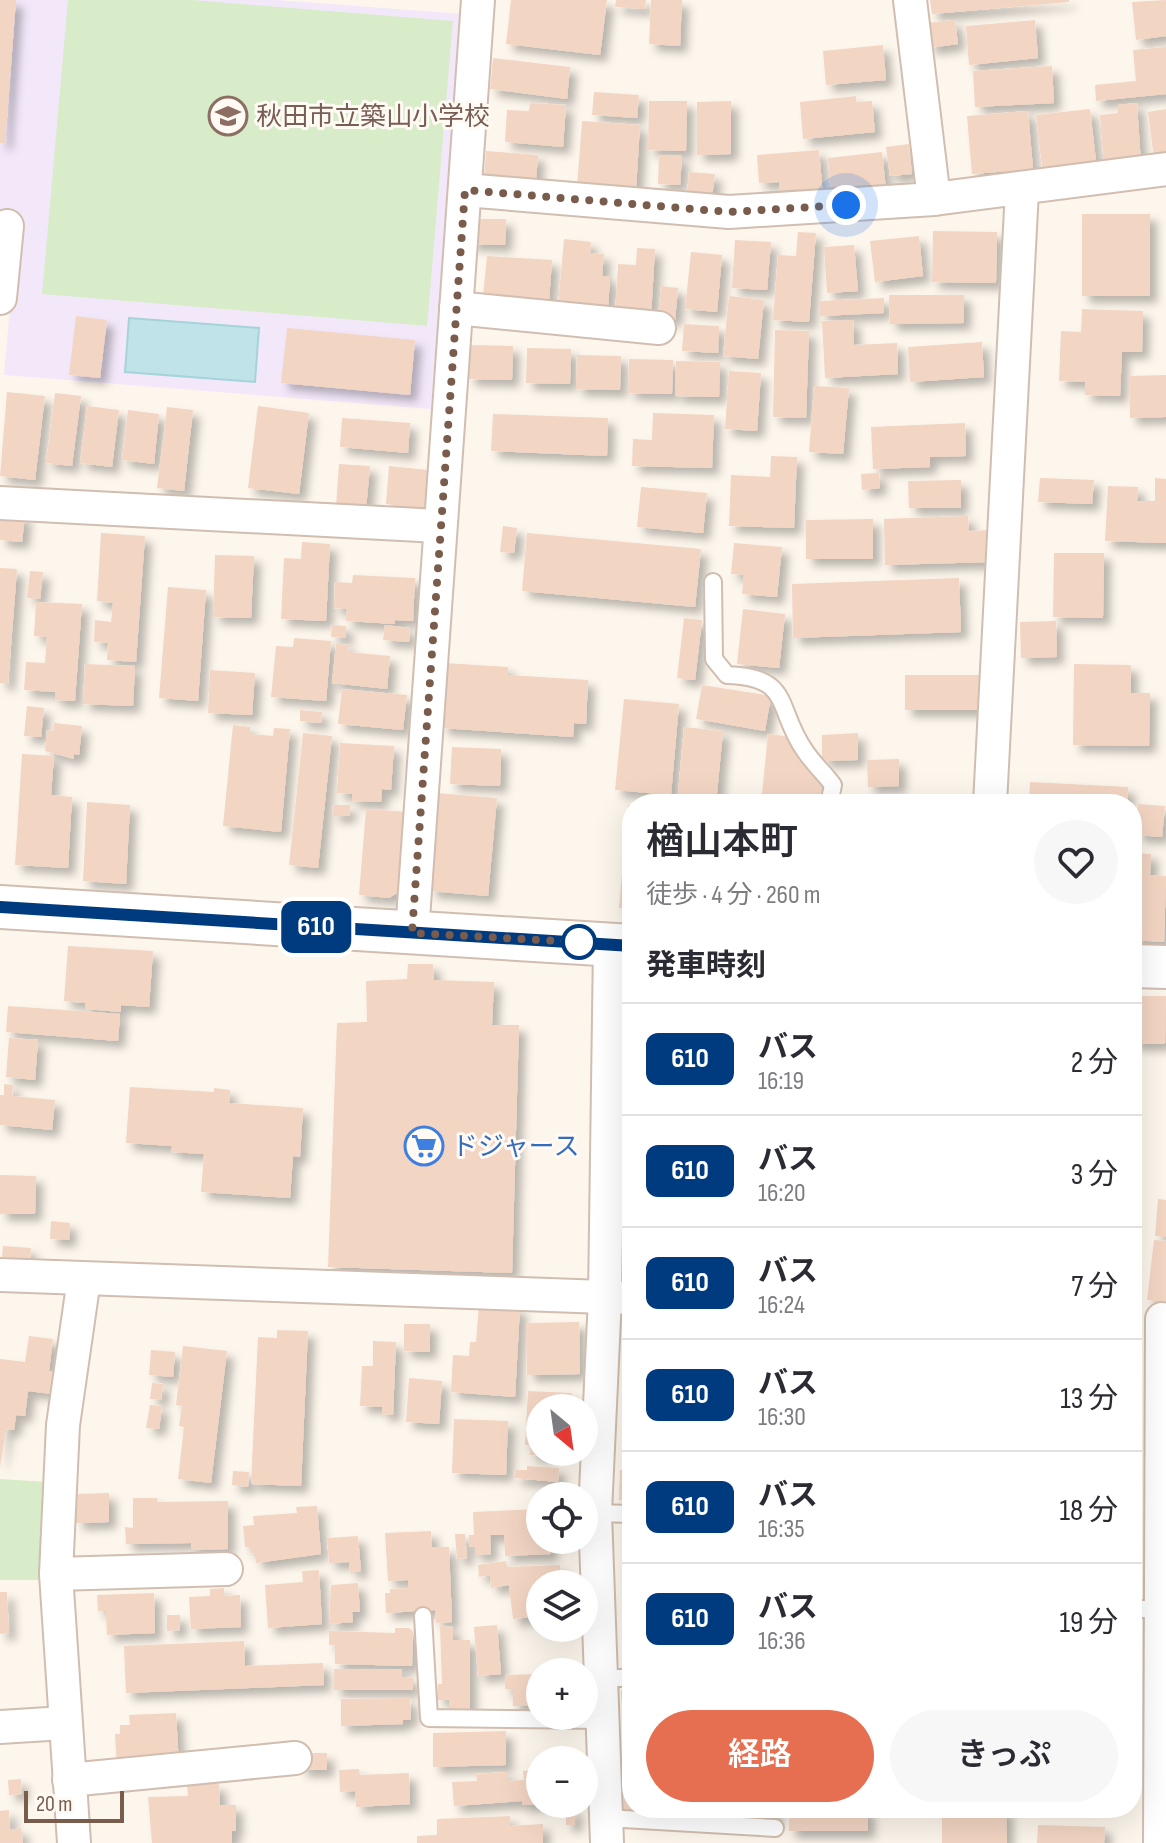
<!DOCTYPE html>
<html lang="ja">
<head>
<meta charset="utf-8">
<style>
	body { margin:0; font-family:"Sofia Sans Condensed","Noto Sans JP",sans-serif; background:#f7f7f7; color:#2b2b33; height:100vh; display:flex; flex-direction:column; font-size:30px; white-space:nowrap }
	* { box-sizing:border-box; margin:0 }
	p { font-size:26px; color:#7c7c81 }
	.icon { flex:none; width:44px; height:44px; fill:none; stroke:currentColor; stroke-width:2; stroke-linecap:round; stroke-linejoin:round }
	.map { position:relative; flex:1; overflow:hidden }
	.drawer { position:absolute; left:622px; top:794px; width:520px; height:1024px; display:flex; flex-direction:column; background:#fff; border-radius:32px; box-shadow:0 8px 32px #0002 }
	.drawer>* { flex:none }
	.badge { padding:0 16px; border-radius:12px; font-size:28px; line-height:52px }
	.needle { width:52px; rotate:151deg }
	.buttons { position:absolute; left:526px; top:1394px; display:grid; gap:16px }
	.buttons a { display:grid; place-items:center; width:72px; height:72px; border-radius:50%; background:#fff; box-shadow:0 8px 32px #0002; font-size:40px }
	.scale { position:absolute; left:24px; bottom:20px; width:100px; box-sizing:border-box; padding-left:8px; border:4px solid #7a5c4d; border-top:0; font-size:22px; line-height:28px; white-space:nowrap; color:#7a5c4d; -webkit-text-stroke:6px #fffaf3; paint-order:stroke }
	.you { position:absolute; width:40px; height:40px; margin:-20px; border:6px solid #fff; border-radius:50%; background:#1a73e8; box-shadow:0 0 0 12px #1a73e833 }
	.map>.badge { position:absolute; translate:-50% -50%; box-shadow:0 0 0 4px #fff }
	h2 { padding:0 24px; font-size:30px; line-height:72px }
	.round { display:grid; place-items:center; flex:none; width:84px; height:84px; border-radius:42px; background:#f7f7f7 }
	.headline { display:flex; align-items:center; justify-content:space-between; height:136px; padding:0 24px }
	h1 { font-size:38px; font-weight:600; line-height:60px }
	.primary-button { display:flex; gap:16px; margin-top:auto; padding:16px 24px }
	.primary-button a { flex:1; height:92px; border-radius:48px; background:#e76f51; color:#fff; font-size:32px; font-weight:600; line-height:92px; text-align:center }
	.primary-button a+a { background:#f7f7f7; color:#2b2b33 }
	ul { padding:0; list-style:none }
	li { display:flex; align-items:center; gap:24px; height:112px; padding:0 24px; border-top:2px solid #e1e1e2 }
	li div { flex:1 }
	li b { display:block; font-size:30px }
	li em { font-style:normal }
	li .badge { min-width:88px; font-weight:700; text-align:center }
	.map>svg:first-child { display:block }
	.education { fill:#f3e8fa }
	.green { fill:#d8ecc9 }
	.water { fill:#bfe3e8; stroke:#a5d3da; stroke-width:2 }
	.building { fill:#f3d5c3; filter:url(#shadow) }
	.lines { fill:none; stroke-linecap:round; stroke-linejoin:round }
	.service-casing { stroke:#d1beb0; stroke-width:20 }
	.minor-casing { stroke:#d1beb0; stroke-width:36 }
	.tertiary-casing { stroke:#d1beb0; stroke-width:46 }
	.service { stroke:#fff; stroke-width:16 }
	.minor { stroke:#fff; stroke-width:32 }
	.tertiary { stroke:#fff; stroke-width:42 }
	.line-casing { stroke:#fff; stroke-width:18 }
	.line { stroke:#003b80; stroke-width:12 }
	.walk { stroke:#7a5c4d; stroke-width:8; stroke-dasharray:0 14.4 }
	.stop-dot { fill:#fff; stroke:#003b80; stroke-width:4 }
	.labels { text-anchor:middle; stroke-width:6; stroke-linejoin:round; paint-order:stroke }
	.education-label { font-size:26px; fill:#785e54; stroke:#fffaf3; text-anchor:start }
	.shop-label { font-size:26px; fill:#366cbe; stroke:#fffaf3; text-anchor:start }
</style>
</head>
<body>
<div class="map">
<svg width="1166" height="1843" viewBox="0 0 1166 1843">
	<defs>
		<filter id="shadow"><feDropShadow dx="7" dy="7" stdDeviation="4" flood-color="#0004"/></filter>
	</defs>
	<rect width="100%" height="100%" fill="#fdf6ec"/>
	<path class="education" d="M0 0H277L463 14 431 409 4 375 18 218 0 217Z"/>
	<g class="green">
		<path d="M68 0H192L453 21 427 326 42 294Z"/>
		<path d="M0 1479 48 1482 42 1580H0Z"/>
	</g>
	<path class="water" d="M129 318 259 328 255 382 125 372Z"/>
	<g class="building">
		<path d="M0 0H16L5 144 0 143Z"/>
		<path d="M511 0H607L600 55 506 44Z"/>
		<path d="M616 0H646L645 9 615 7Z"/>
		<path d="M651 0H682L680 46 649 44Z"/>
		<path d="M930 0H1069V2L932 14Z"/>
		<path d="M1166 0V36L1136 40 1132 2Z"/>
		<path d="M955 20 958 44 929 48 926 23Z"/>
		<path d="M1035 20 1038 58 969 65 966 26Z"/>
		<path d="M883 45 886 80 826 85 823 51Z"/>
		<path d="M1166 47V94L1096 101 1095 85 1136 81 1133 50Z"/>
		<path d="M493 58 570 67 567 99 490 89Z"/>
		<path d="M1052 66 1054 103 975 107 973 71Z"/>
		<path d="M594 92 639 95 637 118 592 115Z"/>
		<path d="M856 96V102L872 101 875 132 803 139 800 102Z"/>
		<path d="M649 101H687L686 151 648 150Z"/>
		<path d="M731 101V154L697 155V102Z"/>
		<path d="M530 103 566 105 563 147 505 142 507 110 529 111Z"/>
		<path d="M1137 103 1141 164 1104 167 1100 115 1118 113V105Z"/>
		<path d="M1090 109 1096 161 1042 167 1036 115Z"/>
		<path d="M1166 109V156L1154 158 1148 112Z"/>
		<path d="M1028 111 1033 169 972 174 967 116Z"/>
		<path d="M582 121 640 125 636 191 577 187Z"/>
		<path d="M909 144 912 174 890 176 886 147Z"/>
		<path d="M819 150 823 196 780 199 779 182 759 183 757 155Z"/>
		<path d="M486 151 538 155 536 181 484 178Z"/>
		<path d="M882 152 886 189 831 195 828 158Z"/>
		<path d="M659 155 682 156 680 185 658 184Z"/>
		<path d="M689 172 715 174 712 197 687 195Z"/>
		<rect x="1082" y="214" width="68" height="82"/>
		<path d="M470 219H506L505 245 469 244Z"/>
		<path d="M933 231 997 232 996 283 932 282Z"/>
		<path d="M798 232 816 233 809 322 773 320 778 255 796 256Z"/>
		<path d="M919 236 923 276 875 282 870 241Z"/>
		<path d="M564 239 591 242 590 253 604 254 602 276H610L608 311 558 307Z"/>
		<path d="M735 240 771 242 767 290 732 288Z"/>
		<path d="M854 245 858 291 827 293 824 247Z"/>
		<path d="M637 248 655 249 651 317 615 315 618 264 636 265Z"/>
		<path d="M691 252 722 255 717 312 685 309Z"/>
		<path d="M487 256 552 260 549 301 483 296Z"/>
		<path d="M661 286 678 288 675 320 658 318Z"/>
		<path d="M889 295H964V323L890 324Z"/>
		<path d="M729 296 764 300 758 359 723 356Z"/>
		<path d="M884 298V313L820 316V301Z"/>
		<path d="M1082 309 1143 311 1142 352H1122L1120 396 1085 395V382L1059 381 1061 331 1081 332Z"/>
		<path d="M76 316 107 320 100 378 69 375Z"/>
		<path d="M853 320 854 345 897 343 898 374 825 378 822 321Z"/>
		<path d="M684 324 719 326 718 353 682 351Z"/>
		<path d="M287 328 415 340 410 395 281 383Z"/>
		<path d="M775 330 809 331 806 418 773 417Z"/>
		<path d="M982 342 984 377 910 382 908 347Z"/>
		<path d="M469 345 513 346 512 380 468 379Z"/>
		<path d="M527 348 571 349 570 384 526 383Z"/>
		<path d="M577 355 621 356 620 390 576 389Z"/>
		<path d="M629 359 673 360 672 394 628 393Z"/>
		<path d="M676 361 720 362 719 397 675 396Z"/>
		<path d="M729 371 761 373 757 431 725 429Z"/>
		<path d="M1166 375V417L1130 418 1129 376Z"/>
		<path d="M814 386 849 388 843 454 809 452Z"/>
		<path d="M7 392 45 396 35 480 0 476Z"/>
		<path d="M55 393 81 396 72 466 46 463Z"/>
		<path d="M87 406 119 410 112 467 80 463Z"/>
		<path d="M258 406 309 413 299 494 248 488Z"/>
		<path d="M167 407 193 410 184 491 157 488Z"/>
		<path d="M128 410 159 414 154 464 122 460Z"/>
		<path d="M653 413 714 415 712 468 632 466 633 439 652 440Z"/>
		<path d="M493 414 608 418 607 456 491 451Z"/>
		<path d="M342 418 410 423 408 453 340 447Z"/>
		<path d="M965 423 966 456 930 457V467L873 469 871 427Z"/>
		<path d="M771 456 797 457 794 528 729 526 731 475 770 477Z"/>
		<path d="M339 464 370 466 366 509 336 507Z"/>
		<path d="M389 466 428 470 425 508 386 504Z"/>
		<path d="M879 473 880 488 862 490 861 474Z"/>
		<path d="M1040 478 1094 480 1092 504 1038 502Z"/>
		<path d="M1155 478 1166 479V543L1105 541 1108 486 1138 487 1137 501H1155Z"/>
		<path d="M961 480V508H909L908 481Z"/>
		<path d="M641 487 707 493 703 533 637 527Z"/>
		<path d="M0 513 25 515 22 542 0 540Z"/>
		<path d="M968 516 969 531 991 530 992 562 885 565 884 519Z"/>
		<path d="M873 519V559H806V520Z"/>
		<path d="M503 526 517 528 514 553 500 552Z"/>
		<path d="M101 533 145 536 136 662 107 660 108 643 94 642 95 620 111 622 113 603 97 601Z"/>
		<path d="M527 533 701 549 695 607 522 591Z"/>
		<path d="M302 542 330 544 326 621 281 619 284 558 301 559Z"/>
		<path d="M734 543 782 547 777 597 742 594 744 575 731 574Z"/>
		<path d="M1054 553H1104L1103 618 1053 617Z"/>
		<path d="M215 555 254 556 251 618 213 617Z"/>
		<path d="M0 568 17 569 8 684 0 683Z"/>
		<path d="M30 571 43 572 40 599 27 598Z"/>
		<path d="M353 575 415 578 413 621 395 620V624L346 621 347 609 334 608 335 582 352 583Z"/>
		<path d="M959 578 961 632 793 638 792 584Z"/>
		<path d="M168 587 206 590 198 701 159 698Z"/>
		<path d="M36 602 82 604 75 701 55 700V692L24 690 26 662 45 663 47 637 34 636Z"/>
		<path d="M743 609 785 614 779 668 737 664Z"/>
		<path d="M684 618 702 620 695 680 677 678Z"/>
		<path d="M1056 621 1057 657 1021 658 1020 622Z"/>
		<path d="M332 625 346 626V638L331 637Z"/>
		<path d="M385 625 410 628 409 642 383 640Z"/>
		<path d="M294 638 331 641 326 701 271 697 276 646 293 647Z"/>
		<path d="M336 644 349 645 348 652 390 656 387 689 332 683Z"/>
		<path d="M445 663 508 667V675L588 680 586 724 574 723 573 737 441 728Z"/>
		<path d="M85 664 135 666 133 706 83 704Z"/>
		<path d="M1074 664 1131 665V693H1150L1149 746 1073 745Z"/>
		<path d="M210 670 255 673 252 715 208 713Z"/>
		<rect x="905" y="675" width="75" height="35"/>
		<path d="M702 685 771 696 765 731 696 719Z"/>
		<path d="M342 689 407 695 403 730 338 724Z"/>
		<path d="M624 699 679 704 671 795 615 790Z"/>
		<path d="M27 706 44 708 41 737 24 736Z"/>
		<path d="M300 710 322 712 321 723 300 721Z"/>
		<path d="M54 723 82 726 79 755 74 754V759L45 751 47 730 53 731Z"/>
		<path d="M233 725 250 727V734L273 736 274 728 290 729 281 832 223 826Z"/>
		<path d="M684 727 723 731 716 804H677Z"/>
		<path d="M303 733 332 736 318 868 289 865Z"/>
		<path d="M858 733V760L822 761V735Z"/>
		<path d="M768 734 785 736 824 786 822 804H761Z"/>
		<path d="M340 743 394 746 391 790 382 789 381 802 352 801V794L337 793Z"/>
		<path d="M452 747 501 749 500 786 450 784Z"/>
		<path d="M22 754 54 756 51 795 72 797 68 868 15 865Z"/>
		<path d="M899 759V786L868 787 867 760Z"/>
		<path d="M1030 782 1128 787 1127 804H1029Z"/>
		<path d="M437 793 497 798 488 896 429 891Z"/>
		<path d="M87 802 130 805 126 884 83 881Z"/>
		<path d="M1138 804 1165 806 1162 837 1136 835Z"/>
		<path d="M333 805H350L349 816H332Z"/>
		<path d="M628 805 632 806V909L619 908Z"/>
		<path d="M366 809 407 812 400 891 389 898 359 895Z"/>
		<path d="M1132 853 1151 854 1150 875 1166 876 1164 942 1132 940Z"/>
		<path d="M68 946 153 951 149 1007 121 1005V1012L85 1009V1003L64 1001Z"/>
		<path d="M408 964H433L434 980 494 982 492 1025H519L512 1273 328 1267 337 1023 367 1022 366 981 407 979Z"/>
		<path d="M627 974H632V1109H629Z"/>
		<path d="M1132 996H1166L1165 1044H1132Z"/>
		<path d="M8 1006 120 1014 118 1041 6 1032Z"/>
		<path d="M9 1038 38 1040 35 1080 6 1077Z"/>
		<path d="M4 1084 13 1085 12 1096 55 1100 52 1130 0 1125V1095H4Z"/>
		<path d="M130 1087 214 1092V1088L230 1090 229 1103 303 1108 300 1157 293 1156 290 1198 201 1192 204 1154 171 1152 172 1146 126 1143Z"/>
		<path d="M618 1164 632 1165V1270H620Z"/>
		<path d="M0 1175 36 1176 35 1214H0Z"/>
		<path d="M1158 1199 1166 1200V1237L1155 1236Z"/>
		<path d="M51 1221 70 1223 69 1240 50 1239Z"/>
		<path d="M1154 1240 1166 1241V1302L1147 1300Z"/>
		<path d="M3 1246 31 1248 30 1259 2 1257Z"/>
		<path d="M479 1305 520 1307 515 1397 451 1392 453 1355 469 1356 470 1342H476Z"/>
		<path d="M579 1322 580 1374 527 1375 526 1323Z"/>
		<path d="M404 1324H430V1352L404 1351Z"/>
		<path d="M277 1330 308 1331 301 1486 251 1484 258 1337 277 1338Z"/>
		<path d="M29 1336 53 1339 49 1371H55L52 1394 28 1391 25 1416 16 1415 14 1430 6 1429 0 1468V1359L25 1362Z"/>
		<path d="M373 1341 396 1342 393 1415 382 1414V1407L360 1406 362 1366H373Z"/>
		<path d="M183 1346 227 1351 211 1483 178 1479 184 1427 179 1426 182 1406 176 1405Z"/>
		<path d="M151 1350 175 1352 173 1377 149 1375Z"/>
		<path d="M409 1378 442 1381 439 1424 406 1422Z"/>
		<path d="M152 1383 163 1384 161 1400 150 1399Z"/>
		<path d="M628 1385 632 1386V1434H626Z"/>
		<path d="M528 1391 572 1393 571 1408H540V1452H548L547 1456 530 1455 531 1445H525Z"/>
		<path d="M150 1405 162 1406 159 1429 146 1428Z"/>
		<path d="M454 1419 508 1421 506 1475 452 1473Z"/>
		<path d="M527 1466 559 1468 558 1482 514 1478 515 1470H527Z"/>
		<path d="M620 1470H632V1500H619Z"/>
		<path d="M233 1471 249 1472 248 1487 232 1485Z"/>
		<path d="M109 1493V1522L76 1523V1494Z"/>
		<path d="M133 1498H157V1502L228 1501V1549L191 1550V1543L126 1544 125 1527 133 1528Z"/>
		<path d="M317 1506 321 1554 256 1563V1554L251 1553V1547H245L243 1526 254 1525 253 1516 297 1513 296 1507Z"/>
		<path d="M540 1509V1540H551V1554L505 1556 504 1535H490L491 1554 475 1555V1547H469V1535H474L473 1512Z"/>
		<path d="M431 1531 432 1547H449L452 1622 436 1623 435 1610 386 1613 385 1593H390V1589L408 1588V1580L388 1581 385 1533Z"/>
		<path d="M455 1534H465L467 1558 457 1559Z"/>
		<path d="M358 1536 361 1571 350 1572 349 1562 329 1563 327 1538Z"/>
		<path d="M506 1561 507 1567 560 1565 562 1581 540 1584V1616L513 1619 509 1585 491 1588 490 1575 479 1577 478 1565Z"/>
		<path d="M319 1570 322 1624 268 1628 265 1585 303 1582 302 1571Z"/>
		<path d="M358 1583 360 1612H352L353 1622 329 1624 331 1585Z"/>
		<path d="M224 1588V1596L240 1595 241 1627 191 1629 189 1597 210 1596V1589Z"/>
		<path d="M627 1588H632V1630H626Z"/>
		<path d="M0 1592H7L9 1633 0 1634Z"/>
		<path d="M154 1593 155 1633 107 1635 106 1611H98L97 1595Z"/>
		<path d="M167 1615H180V1630L167 1631Z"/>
		<path d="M497 1625 501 1674 478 1676 474 1627Z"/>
		<path d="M440 1626 453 1627V1640H470V1711H449V1700H437L438 1684H442Z"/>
		<path d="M395 1628H409L413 1632 412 1666 335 1664V1645H329V1631L395 1633Z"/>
		<path d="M244 1641 245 1666 323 1663 324 1685 126 1693 124 1646Z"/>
		<path d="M334 1669H402V1677L413 1678V1690H334Z"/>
		<path d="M540 1674V1705L513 1706V1690L505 1689V1675Z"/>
		<path d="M632 1690V1757L625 1758 621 1691Z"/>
		<path d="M410 1698 411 1720H403V1724L341 1726V1699Z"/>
		<path d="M176 1713 179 1765 117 1769 115 1734H120V1725H130L129 1715Z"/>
		<path d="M506 1731V1765L433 1767V1733Z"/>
		<rect x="300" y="1753" width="27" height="17"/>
		<path d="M359 1769 360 1775 409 1773 410 1804 356 1807 355 1791 340 1792 339 1770Z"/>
		<path d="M540 1770V1804L522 1805V1801L454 1806 452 1782 477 1781 476 1774 508 1772V1781L524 1780 523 1771Z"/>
		<path d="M21 1779 22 1794 9 1795 8 1780Z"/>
		<path d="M187 1784H219L220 1805H236V1831H232V1843H152L148 1797 188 1796Z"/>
		<path d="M624 1792H632V1808H689L688 1814 623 1813Z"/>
		<rect x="566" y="1808" width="9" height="17"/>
		<path d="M695 1808H737V1818L695 1817Z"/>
		<path d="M754 1808H776V1820H753Z"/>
		<path d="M796 1808H868V1831H789V1810Z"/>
		<path d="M942 1808H1006L1007 1843H942Z"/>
		<path d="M9 1810 10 1830 21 1828 23 1843H0V1811Z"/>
		<path d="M510 1816V1826L543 1824V1843H417V1836L437 1835V1819Z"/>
		<path d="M1038 1825 1105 1827 1104 1843H1037Z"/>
	</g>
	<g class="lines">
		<g class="service-casing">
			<g id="service">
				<path d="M713 582 714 659 727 675C793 677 775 708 805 751 813 763 824 773 833 785L829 804"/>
				<path d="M595 1513 632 1514"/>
				<path d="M1132 1609H1161"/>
				<path d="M423 1616 429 1718 602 1720"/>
				<path d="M601 1678H632"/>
				<path d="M606 1818 775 1828"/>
			</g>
		</g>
		<g class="minor-casing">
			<g id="minor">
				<path d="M910 0 934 199"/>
				<path d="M465 190 729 212 934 199 1166 169"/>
				<path d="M0 298 7 226"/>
				<path d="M456 308 659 328"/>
				<path d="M0 503 439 526"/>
				<path d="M990 804 1022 190"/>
				<path d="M412 933 478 0"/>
				<path d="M0 1275 632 1298"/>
				<path d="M56 1574 226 1569"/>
				<path d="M0 1727 64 1723"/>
				<path d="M69 1780 295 1758"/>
				<path d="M74 1843 56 1574 63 1425 84 1279"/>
				<path d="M607 1843 595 1513 605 1297 610 945"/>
				<path d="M1160 1843 1162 1319"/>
			</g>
		</g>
		<g class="tertiary-casing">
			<g id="tertiary">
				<path d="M0 907 632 946"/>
				<path d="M1132 966 1166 967"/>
			</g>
		</g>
		<use href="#service" class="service"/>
		<use href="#minor" class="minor"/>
		<use href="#tertiary" class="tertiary"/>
	</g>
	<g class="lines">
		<g class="line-casing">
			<path id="line" d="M0 907 632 946"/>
		</g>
		<use href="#line" class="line"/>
		<path class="walk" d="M579 942 412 933 465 190 729 212 846 205"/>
	</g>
	<defs>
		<g id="school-ring" transform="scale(2)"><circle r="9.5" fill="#fffaf3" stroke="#8d6e63" stroke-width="1.5"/><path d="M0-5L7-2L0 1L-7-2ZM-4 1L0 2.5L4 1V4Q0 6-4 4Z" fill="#8d6e63"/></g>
		<g id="supermarket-ring" transform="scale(2)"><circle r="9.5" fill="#fffaf3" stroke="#3f7fe0" stroke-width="1.5"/><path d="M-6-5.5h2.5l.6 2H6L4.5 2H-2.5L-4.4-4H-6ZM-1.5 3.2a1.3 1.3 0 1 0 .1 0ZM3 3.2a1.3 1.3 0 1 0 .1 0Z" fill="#3f7fe0"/></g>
	</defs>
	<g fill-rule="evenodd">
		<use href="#school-ring" x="228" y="116"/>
		<use href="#supermarket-ring" x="424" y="1146"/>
	</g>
	<circle class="stop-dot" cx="579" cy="942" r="16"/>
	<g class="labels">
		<g class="education-label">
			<text x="256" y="125">秋田市立築山小学校</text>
		</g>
		<g class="shop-label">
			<text x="452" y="1155">ドジャース</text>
		</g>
	</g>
</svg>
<div class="buttons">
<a><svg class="needle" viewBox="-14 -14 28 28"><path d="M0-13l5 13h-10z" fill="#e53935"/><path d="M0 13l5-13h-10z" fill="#7c7c81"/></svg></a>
<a><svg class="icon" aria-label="locate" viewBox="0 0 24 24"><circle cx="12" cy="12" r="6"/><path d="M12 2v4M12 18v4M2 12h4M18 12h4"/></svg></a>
<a><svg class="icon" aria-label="layers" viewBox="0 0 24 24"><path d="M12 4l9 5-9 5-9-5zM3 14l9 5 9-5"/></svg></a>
<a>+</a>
<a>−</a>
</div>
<div class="scale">20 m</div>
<div class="you" style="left:846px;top:205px"></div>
<b class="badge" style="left:316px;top:927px;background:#003b80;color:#fff">610</b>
<section class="drawer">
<div class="headline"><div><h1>楢山本町</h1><p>徒歩 · 4 分 · 260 m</p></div><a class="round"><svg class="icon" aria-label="heart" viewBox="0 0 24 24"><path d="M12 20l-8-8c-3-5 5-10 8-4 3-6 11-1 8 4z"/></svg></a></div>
<h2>発車時刻</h2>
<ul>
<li><span class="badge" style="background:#003b80;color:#fff">610</span><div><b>バス</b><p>16:19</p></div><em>2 分</em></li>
<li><span class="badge" style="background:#003b80;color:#fff">610</span><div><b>バス</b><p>16:20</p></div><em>3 分</em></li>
<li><span class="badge" style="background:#003b80;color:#fff">610</span><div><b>バス</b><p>16:24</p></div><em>7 分</em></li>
<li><span class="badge" style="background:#003b80;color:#fff">610</span><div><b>バス</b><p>16:30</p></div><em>13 分</em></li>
<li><span class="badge" style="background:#003b80;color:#fff">610</span><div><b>バス</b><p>16:35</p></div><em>18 分</em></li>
<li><span class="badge" style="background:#003b80;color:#fff">610</span><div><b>バス</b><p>16:36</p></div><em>19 分</em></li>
</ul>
<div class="primary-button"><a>経路</a><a>きっぷ</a></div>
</section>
</div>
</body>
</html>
